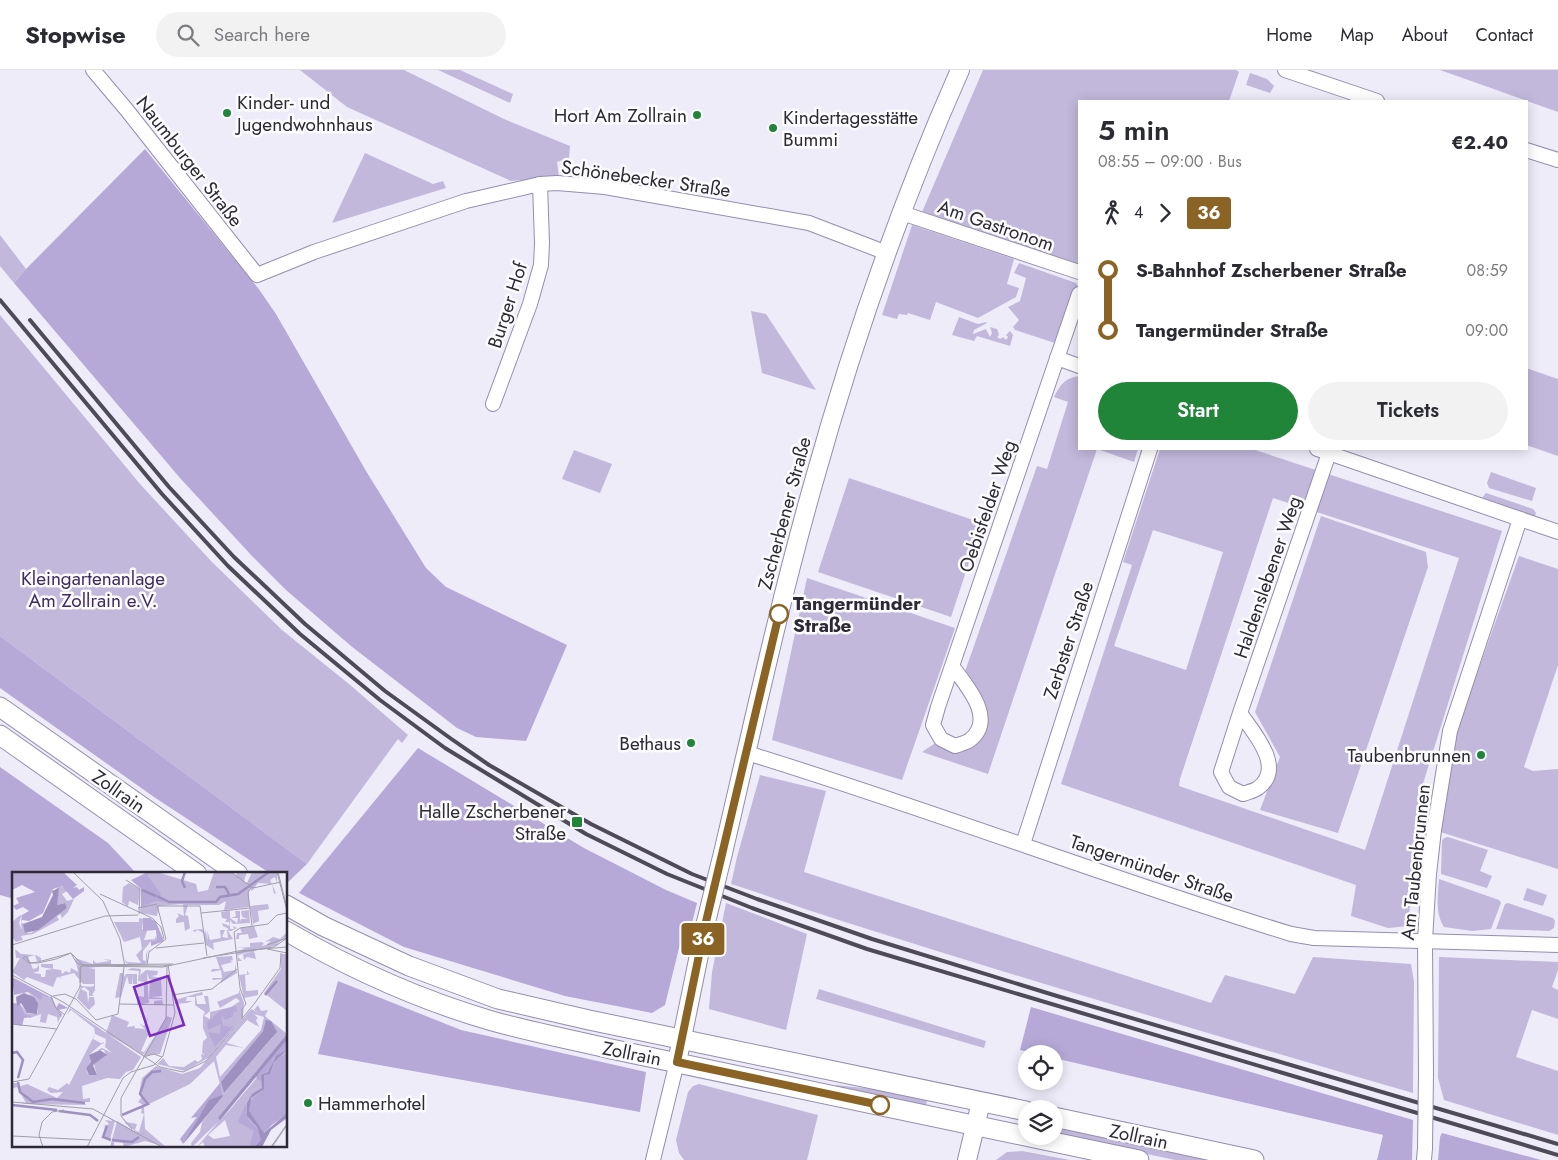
<!DOCTYPE html>
<html lang="en">
<head>
<meta charset="utf-8">
<style>
	body { margin:0; font-family:Jost,sans-serif; background:#f2f2f3; color:#2b2b33; height:100vh; display:flex; flex-direction:column; font-size:19px; white-space:nowrap }
	* { box-sizing:border-box; margin:0 }
	p { font-size:16px; color:#7c7c81 }
	.icon { flex:none; width:28px; height:28px; fill:none; stroke:currentColor; stroke-width:2; stroke-linecap:round; stroke-linejoin:round }
	.map { position:relative; flex:1; overflow:hidden }
	.drawer { position:absolute; left:1078px; top:30px; width:450px; height:350px; display:flex; flex-direction:column; background:#fff; border-radius:0px; box-shadow:0 2px 12px #0003 }
	.drawer>* { flex:none }
	.badge { padding:0 10px; border-radius:4px; font-size:18px; line-height:32px }
	.tools { position:absolute; left:1018px; top:975px; display:grid; gap:10px }
	.tools a { display:grid; place-items:center; width:45px; height:45px; border-radius:50%; background:#fff; box-shadow:0 2px 12px #0003; font-size:25px }
	.map>.badge { position:absolute; translate:-50% -50%; box-shadow:0 0 0 2px #fff }
	.legs { display:flex; align-items:center; gap:8px; height:55px; padding:0 20px; font-size:16px }
	.legs p { margin-inline-start:auto }
	.headline { display:flex; align-items:center; justify-content:space-between; height:85px; padding:0 20px }
	h1 { font-size:28px; font-weight:600; line-height:38px }
	.action { display:flex; gap:10px; margin-top:auto; padding:10px 20px }
	.action a { flex:1; height:58px; border-radius:30px; background:#218539; color:#fff; font-size:20px; font-weight:600; line-height:58px; text-align:center }
	.action a+a { background:#f2f2f3; color:#2b2b33 }
	ul { padding:0 20px; list-style:none }
	li { display:flex; align-items:center; gap:18px; height:60px; font-size:19px }
	li i { display:grid; place-items:center; width:8px; height:100%; margin:0 6px; background:currentColor }
	li i::after { content:''; width:12px; height:12px; margin:-6px; border:4px solid; border-radius:50%; background:#fff }
	li p { margin-inline-start:auto }
	li:first-child i { background:linear-gradient(#0000 50%,currentColor 0) }
	li:last-child i { background:linear-gradient(currentColor 50%,#0000 0) }
	header { display:flex; align-items:center; gap:30px; box-sizing:border-box; height:70px; padding:0 25px; background:#fff; border-bottom:1px solid #e1e1e2 }
	header strong { font-size:24px }
	nav { display:flex; gap:28px; margin-inline-start:auto; font-size:18px }
	.search { width:350px; height:45px; background:#f2f2f3; display:flex; align-items:center; gap:12px; box-sizing:border-box; padding:0 18px; border-radius:28px; color:#7c7c81; font-size:19px }
	.map>svg:first-child { display:block }
	.green { fill:#c1b8db; fill-rule:evenodd }
	.forest { fill:#b6a9d8 }
	.lines { fill:none; stroke-linecap:round; stroke-linejoin:round }
	.minor-casing { stroke:#958dad; stroke-width:16 }
	.tertiary-casing { stroke:#958dad; stroke-width:20 }
	.secondary-casing { stroke:#958dad; stroke-width:21 }
	.minor { stroke:#fff; stroke-width:14 }
	.tertiary { stroke:#fff; stroke-width:18 }
	.secondary { stroke:#fff; stroke-width:19 }
	.rail { stroke:#4e4a57; stroke-width:4 }
	.minor-bridge-casing { stroke:#958dad; stroke-width:16; stroke-linecap:butt }
	.tertiary-bridge-casing { stroke:#958dad; stroke-width:20; stroke-linecap:butt }
	.minor-bridge { stroke:#fff; stroke-width:14 }
	.tertiary-bridge { stroke:#fff; stroke-width:18 }
	.line-1-casing { stroke:#fff; stroke-width:11 }
	.line-1 { stroke:#8b6425; stroke-width:8 }
	.poi-dot { fill:#218539; stroke:#fcfcfc; stroke-width:2 }
	.stop-1-dot { fill:#fff; stroke:#8b6425; stroke-width:2.5 }
	.labels { text-anchor:middle; stroke-width:5; stroke-linejoin:round; paint-order:stroke }
	.poi-label { font-size:19px; fill:#2d2936; stroke:#fcfcfc; text-anchor:end }
	.street-label { font-size:19px; fill:#2d2936; stroke:#fcfcfc }
	.park-label { font-size:19px; fill:#3f2b64; stroke:#fcfcfc }
	.stop-label { font-size:19px; font-weight:bold; fill:#2d2936; stroke:#fcfcfc; text-anchor:start }
	.inset-river { fill:none; stroke:#9e91bf; stroke-width:2.5 }
	.inset-road { fill:none; stroke:#a19eac; stroke-width:1 }
	.view { fill:#7b2cbf; fill-opacity:0.15; stroke:#7b2cbf; stroke-width:2.5 }
	.inset-edge { fill:none; stroke:#2d2936; stroke-width:2.5 }
</style>
</head>
<body>
<header>
<strong>Stopwise</strong>
<div class="search"><svg class="icon" aria-label="search" viewBox="0 0 24 24"><circle cx="10" cy="10" r="6"/><path d="M15 15l6 6"/></svg>Search here</div>
<nav><a>Home</a><a>Map</a><a>About</a><a>Contact</a></nav>
</header>
<div class="map">
<svg width="1558" height="1090" viewBox="0 0 1558 1090">
	<rect width="100%" height="100%" fill="#efecfa"/>
	<g class="green">
		<path d="M300 0H404L504 49 570 76 569 88 557 92 559 107 511 111 347 37Z"/>
		<path d="M438 0H460L513 24 510 33Z"/>
		<path d="M983 0H1236L1239 2 1229 31H1079V197L922 142Z"/>
		<path d="M1440 0H1558V42Z"/>
		<path d="M1250 3 1267 9 1274 16 1270 23 1246 15Z"/>
		<path d="M365 83 433 114 443 111 446 118 332 153Z"/>
		<path d="M912 155 1014 189 1007 214 1019 218 1016 227 978 248 936 232 930 250 908 243 907 245 899 244 897 249 882 245Z"/>
		<path d="M0 165 26 199 14 213 0 196Z"/>
		<path d="M1019 193 1076 213 1078 216 1058 274 1015 260 1013 257 1019 250 1008 237 1020 231 1026 208 1014 203Z"/>
		<path d="M751 241 766 244 816 320 762 303Z"/>
		<path d="M0 245 140 414 211 491 282 560 349 614 408 665 402 673 398 669 307 794 0 566Z"/>
		<path d="M959 247 978 254 986 252 987 253 974 260 973 264 986 259 990 267 992 263 990 257 997 259 999 265 997 267 1000 269 1003 267 1006 270 1008 267 1006 265 1010 261 1013 265 1010 276 977 266 974 271 952 265Z"/>
		<path d="M1526 298 1558 309V386L1526 375Z"/>
		<path d="M1079 306V379H1138L1134 392 1097 379 988 704 922 682 941 669 955 676 980 658 962 610 1037 396 1047 399 1068 332 1054 327C1060 315 1065 308 1079 306Z"/>
		<path d="M1160 379H1252L1502 461 1421 720 1408 856 1388 858 1351 846 1356 815 1061 714 1132 495 1123 492ZM1273 428 1459 488 1365 780 1179 716 1180 709ZM1153 460 1223 482 1186 600 1114 576Z"/>
		<path d="M574 380 612 394 600 423 562 409Z"/>
		<path d="M1491 402 1536 418 1532 431 1489 418 1487 413Z"/>
		<path d="M849 408 982 453 951 547 818 502Z"/>
		<path d="M1486 423 1533 439 1536 443 1535 446 1482 428Z"/>
		<path d="M1321 446 1426 482 1428 497 1338 763 1260 740 1280 687 1255 642Z"/>
		<path d="M1519 486 1558 499V595L1524 697 1533 701 1558 699V799L1434 760 1456 662Z"/>
		<path d="M807 508 955 558 902 710 772 670Z"/>
		<path d="M760 705 826 721 804 802 1211 933 1225 905 1295 924 1313 887 1411 894 1414 912 1413 1023C1223 968 1034 912 845 852 807 840 769 826 731 814L737 787Z"/>
		<path d="M1448 767 1488 780 1480 801 1492 806 1487 818 1441 804 1442 771 1444 768Z"/>
		<path d="M1439 809 1499 830 1501 833 1491 859 1472 861 1444 857C1435 843 1438 825 1439 809Z"/>
		<path d="M1527 818 1547 825 1543 836 1523 830Z"/>
		<path d="M726 833 807 864 786 960 709 939 712 902Z"/>
		<path d="M1508 833 1553 848 1555 851 1554 858 1549 861 1496 859 1505 834Z"/>
		<path d="M1439 887 1558 892V900L1552 917 1558 920V949L1532 940 1516 987 1558 1001V1065L1444 1030 1438 1008Z"/>
		<path d="M819 919 986 971 984 978 816 929Z"/>
		<path d="M699 1014 818 1045 807 1090H684L679 1083 676 1070 688 1022 693 1016Z"/>
		<path d="M836 1015 873 1019 927 1030 926 1037 835 1018Z"/>
		<path d="M1054 1056 1214 1090H1175L1054 1064Z"/>
		<path d="M1022 1081 1070 1090H996L1007 1082Z"/>
	</g>
	<g class="forest">
		<path d="M145 79 258 218 276 244 366 401 426 498 446 517 567 575 526 671 476 667 457 658 351 576 286 520 252 486 180 408 14 213 26 199Z"/>
		<path d="M0 566 307 794 286 814V804H271L154 727 0 618Z"/>
		<path d="M418 678 584 778 666 820 697 833 692 853 681 870 665 935 652 943 565 926 404 877 299 823Z"/>
		<path d="M0 697 108 773 137 804H14V829L0 825Z"/>
		<path d="M338 911 461 960 646 1002 640 1042 318 984Z"/>
		<path d="M1031 937 1413 1050 1412 1090H1377L1383 1065 1054 988V984H1037L1020 980Z"/>
		<path d="M1442 1063 1541 1090H1438L1440 1067Z"/>
	</g>
	<g class="lines">
		<g class="minor-casing">
			<g id="minor">
				<path d="M93 0 126 39 257 205 314 182 466 131 540 114 557 113 605 117 809 153 887 183"/>
				<path d="M1285 0 1377 31"/>
				<path d="M1526 80 1558 90"/>
				<path d="M902 143 1079 202"/>
				<path d="M1057 288 1079 296"/>
				<path d="M493 334 530 234 541 195 542 173 540 114"/>
				<path d="M1317 379 1558 462"/>
				<path d="M952 596C966 615 997 649 970 670 966 673 960 674 955 676L941 669 933 655 938 637 1079 224"/>
				<path d="M1240 643C1253 662 1286 698 1258 718 1254 721 1248 722 1243 724L1229 717 1221 702 1240 643 1329 383"/>
				<path d="M747 683C930 739 1108 808 1291 864L1314 868 1558 875"/>
				<path d="M1023 774 1150 379"/>
				<path d="M1426 1004 1425 870 1429 804 1434 760 1450 661 1520 449"/>
				<path d="M653 1090 677 992"/>
				<path d="M1424 1090 1425 1078"/>
			</g>
		</g>
		<g class="tertiary-casing">
			<g id="tertiary">
				<path d="M723 783C752 659 779 534 814 411 853 271 901 133 960 0"/>
				<path d="M677 992 705 856"/>
				<path d="M967 1090 981 1032"/>
			</g>
		</g>
		<g class="secondary-casing">
			<g id="secondary">
				<path d="M0 637 238 804"/>
				<path d="M0 665 197 804"/>
				<path d="M286 835 323 856 409 896 498 929 589 950 1026 1041"/>
				<path d="M286 861C351 899 420 930 492 951 532 962 572 970 611 979L1139 1090"/>
				<path d="M1054 1047 1254 1090"/>
			</g>
		</g>
		<use href="#minor" class="minor"/>
		<use href="#tertiary" class="tertiary"/>
		<use href="#secondary" class="secondary"/>
		<g class="rail">
			<path d="M0 230 162 424 228 496 300 564 380 630 445 678 586 764 667 804 752 838 867 879 1558 1085"/>
			<path d="M30 250 169 417 234 487 305 554 385 621 450 668 489 695 591 754 692 804 757 829 872 869 1057 926 1558 1074"/>
		</g>
		<g class="minor-bridge-casing">
			<path id="minor-bridge" d="M1425 1078 1426 1004"/>
		</g>
		<g class="tertiary-bridge-casing">
			<path id="tertiary-bridge" d="M705 856 723 783"/>
		</g>
		<use href="#minor-bridge" class="minor-bridge"/>
		<use href="#tertiary-bridge" class="tertiary-bridge"/>
	</g>
	<g class="lines">
		<g class="line-1-casing">
			<path id="line-1" d="M779 544 705 856 677 992 880 1035"/>
		</g>
		<use href="#line-1" class="line-1"/>
	</g>
	<g class="poi-dot">
		<circle cx="227" cy="43" r="5"/>
		<circle cx="697" cy="45" r="5"/>
		<circle cx="773" cy="58" r="5"/>
		<circle cx="691" cy="673" r="5"/>
		<circle cx="1481" cy="685" r="5"/>
		<rect x="571" y="746" width="12" height="12" rx="2.5"/>
		<circle cx="308" cy="1033" r="5"/>
	</g>
	<g class="stop-1-dot">
		<circle cx="779" cy="544" r="9"/>
		<circle cx="880" cy="1035" r="9"/>
	</g>
	<g class="labels">
		<g class="poi-label">
			<text x="237" y="39" text-anchor="start">Kinder- und<tspan x="237" dy="22">Jugendwohnhaus</tspan></text>
			<text x="687" y="52">Hort Am Zollrain</text>
			<text x="783" y="54" text-anchor="start">Kindertagesstätte<tspan x="783" dy="22">Bummi</tspan></text>
			<text x="681" y="680">Bethaus</text>
			<text x="1471" y="692">Taubenbrunnen</text>
			<text x="566" y="748">Halle Zscherbener<tspan x="566" dy="22">Straße</tspan></text>
			<text x="318" y="1040" text-anchor="start">Hammerhotel</text>
		</g>
		<g class="street-label">
			<text transform="translate(190 91) rotate(52)" y="7">Naumburger Straße</text>
			<text transform="translate(646 108) rotate(8)" y="7">Schönebecker Straße</text>
			<text transform="translate(996 155) rotate(19)" y="7">Am Gastronom</text>
			<text transform="translate(507 235) rotate(-72)" y="7">Burger Hof</text>
			<text transform="translate(987 436) rotate(-71)" y="7">Oebisfelder Weg</text>
			<text transform="translate(784 443) rotate(-75)" y="7">Zscherbener Straße</text>
			<text transform="translate(1267 507) rotate(-71)" y="7">Haldenslebener Weg</text>
			<text transform="translate(1068 570) rotate(-72)" y="7">Zerbster Straße</text>
			<text transform="translate(119 721) rotate(35)" y="7">Zollrain</text>
			<text transform="translate(1415 792) rotate(-84)" y="7">Am Taubenbrunnen</text>
			<text transform="translate(1152 798) rotate(19)" y="7">Tangermünder Straße</text>
			<text transform="translate(632 983) rotate(11)" y="7">Zollrain</text>
			<text transform="translate(1139 1066) rotate(12)" y="7">Zollrain</text>
		</g>
		<g class="park-label">
			<text x="93" y="515">Kleingartenanlage<tspan x="93" dy="22">Am Zollrain e.V.</tspan></text>
		</g>
		<g class="stop-label">
			<text x="793" y="540">Tangermünder<tspan x="793" dy="22">Straße</tspan></text>
		</g>
	</g>
	<g transform="translate(12 802)">
		<rect width="275" height="275" fill="#efecfa"/>
		<path d="M133 0H145L184 12 186 20 196 18 202 0H219L224 4 225 0H235L232 9 235 11 240 0H265V11L263 5 258 8 264 21 262 22 260 12 246 11 240 19 237 16V35L212 38 214 29 207 33H176L173 43 176 44 178 56 173 59 172 50 164 51V47L167 44 165 41 172 44 171 32 147 34 145 44 128 41ZM117 11 128 17 126 33 117 29 116 35 110 30 111 15ZM48 14 57 18 50 22 55 29 62 27 56 40 50 46 48 42 45 44 47 48 21 62 9 64 11 68 4 70 0 65V50L7 44 10 43 7 51 10 58 9 51 13 52 14 61H19L55 36 53 31 45 33 44 17ZM256 32 257 37 246 39 247 49 241 52 238 34ZM222 38 218 39V46L225 51 226 46H219L224 44 223 39H228V50L229 47H236L230 45 229 39 237 38 238 51 221 52 218 48V57H222L221 54 225 56 219 59H216L221 67 201 71 202 78 194 73 191 61 186 58 182 60 181 58 189 57 191 58 192 64 193 57 196 69 195 58 198 68 209 66 208 58H213L210 65 216 66 215 58 217 57 211 54 210 51 218 54 217 50H213L215 47 210 46 209 40ZM127 46 137 48 139 50 131 49 130 57 135 59 132 68 143 67 144 63 145 68 139 69 131 79V88L134 89V82L135 80 139 76 135 81V92V89L134 92H116L114 91 113 87 115 90 129 91 124 83 130 77 128 65 112 70 102 50H127ZM242 54 246 65 237 67 236 62 227 63V67H224L225 61H230L228 56ZM275 60V65L264 72 267 71 266 73 242 79 244 87 235 85 232 88 231 82 240 80 232 81 225 84 230 89H226L225 80 233 76H224L238 75V71L250 70 252 72 249 74 254 73 259 69 253 70 261 65 268 67ZM3 77 9 82 24 83 29 86V89H25L23 83 16 85 21 97 25 96 27 92V99L21 101 29 102V105H33L34 98 41 97 29 95V92H41V97L49 98 50 102 54 99 58 101 59 96 66 100 63 86 81 92V88L84 91 98 89 91 87 99 88V92H94H108L77 96 83 97V118L80 123 83 124H77V119L72 115 69 117 75 120 76 131 77 125H82L83 132 77 138 65 126 69 114 81 115 79 114H82V112H71L62 101 47 105 52 107 45 105 41 115 15 105 12 108 0 100 8 86H4ZM269 82H275V139L252 121 269 97ZM220 84 221 88 218 89 221 90 209 93 212 100 223 98V91L225 101 207 112 210 107 201 108 200 106H210L209 98 199 100 200 97H208L204 85ZM120 96 129 97 128 103 134 98 146 99 145 103 139 104 149 106 150 124 139 125 150 126 151 133H142V129L150 128 149 127H137L138 109H144L137 107 135 101 137 131 125 133 126 124 132 125V110L126 109 127 99 115 98ZM235 98 237 102 244 101 233 103 234 119 246 118V123L232 126 227 103 235 102ZM108 101H112V105L114 102H125V112H121L120 103V112H117L115 104 109 125 103 126ZM227 117 232 131 231 144 196 186 173 199 145 192 151 186 157 194 172 195 183 188 186 190 190 187 189 182 193 183 190 181 191 169 195 166 191 156V144L193 140 183 133V125H175L174 129H181L175 131 163 132V128L190 120 191 123 184 124 185 132H194L192 124H196L198 139 192 144 198 147V140L219 135 228 129 224 126 208 136 205 130 227 121ZM15 120 29 129 31 122 38 126 49 143 46 151 45 145 36 142 34 151 28 150 29 142 18 146 13 142 8 132 16 142 26 141 24 128ZM246 133 249 139 256 138 253 144 275 162 209 248 275 170V243L260 252 248 272 241 264 237 275H193L191 270 185 275 206 250 180 275 179 271 188 260 190 250 211 224 202 189 178 212 133 234 126 230 130 225 127 222 130 206 144 194 170 202 188 196 239 137 249 142 242 138ZM242 142 252 145 249 158 208 205 204 185 214 173 232 176 215 171 235 148 247 155 244 148 246 146ZM251 159 261 165 212 221 210 210ZM213 248 218 264 202 267 196 263ZM58 136 129 185 121 198 114 200 108 207 95 206 70 214 71 227 78 226V230H72L74 233 16 232 0 230 14 231 5 215 0 217V211H5L6 215 15 212 45 226 51 220 39 221 35 218 37 215 46 218 55 211 57 213 83 162 81 167 91 172 94 167 83 162 82 156 63 141 59 138 55 143ZM94 168 93 175 100 181 90 176 86 178H92L94 184 82 192 85 203 76 202 74 196 79 190 77 183ZM100 143 117 150 115 155 123 154 122 162 123 156 133 157 127 151 132 154 136 145 134 156 137 161 129 179 132 180 145 161 131 183 94 161ZM155 144 160 146 148 182 131 184ZM132 235 133 257 154 275 133 269 112 275 111 271 102 270V275H98L105 249 126 261 114 252 109 244 114 250 125 252 123 258 127 260 132 242 129 241 130 237H126ZM93 243 103 249 96 275 98 267 91 264 93 253 90 252 95 253 97 252 93 248 101 249Z" fill="#c1b8db" fill-rule="evenodd"/>
		<path d="M0 0H51L65 13 61 16 65 15 67 18 72 15V19L61 27 50 14 41 17 31 41 17 49 10 48 9 51 10 43 17 39 11 35 4 38 1 34 7 31 4 26 23 20 10 13 0 18ZM134 1 149 22 147 26 155 30 144 29 129 35V17L119 8ZM131 46H138L144 50 152 69 139 74V69L145 68 144 58 131 59ZM0 105 40 126 44 136 47 131 56 136 46 138 50 142 49 146 38 126 31 123 29 129 16 120 2 123ZM0 122 1 131 8 132 13 142 20 145 12 146 10 154 0 152ZM224 134 225 140 222 139 220 145 213 148 211 145 216 143 209 145 211 155 213 154H217L213 156 222 154 203 175 196 160 208 162 209 152 196 158 195 150 209 138ZM275 168V178L262 186 257 198 248 204 250 209 246 208 244 205ZM275 181V241L251 260 237 242 238 229 250 219 252 203 259 200 264 187ZM208 211 211 224 171 272 168 267 185 245 179 246ZM234 232 236 247 248 260 249 268 242 275H237L242 259 226 250Z" fill="#b6a9d8"/>
		<path d="M47 16 45 33 53 31 55 36 26 58 13 61 11 52 30 45 41 23 40 19ZM12 121 22 125 26 131 25 142 15 141 9 131 5 134 4 125ZM254 148 259 149 265 160 212 221 209 210 251 159ZM275 162V168L208 248 206 246ZM88 178 95 183 81 193 85 203H77L74 196 79 190 77 183ZM275 178 262 190 258 202 252 203V217L239 226 237 239 252 261 275 241V246L259 258 250 275H242L249 268 245 255 235 244V231L240 222 250 216 249 203 256 200 264 184ZM210 223 211 224 172 271 197 228Z" fill="#9e91bf"/>
		<path class="inset-river" d="M173 0 170 9 173 16M204 15H213L217 22M130 18 144 24M145 24 157 30H204L208 25 226 22 257 0M253 123 265 109M0 181 5 180 11 188 6 206M6 210 8 220 21 230 40 227 73 231M0 233 45 238M47 239 78 243 86 249M110 243 136 232 128 222 133 207 140 200 149 199M95 254 91 265 99 268M100 268 120 270 127 265"/>
		<path class="inset-road" d="M61 0 91 29 108 67 113 95M219 0 241 16 269 10M265 0 275 39M266 0 275 36M114 8 128 17 127 42M239 15 236 21 240 54M88 22 140 46 149 55 152 67M146 34H188M188 34 195 84M126 36 145 32M189 41 238 36M0 73 93 44 126 43M255 73 275 66M144 76 192 71M255 77 275 81M191 86 262 75 275 66M135 93 137 80 154 67 145 33M159 93 149 94H145L70 93 67 92 64 90 59 81 44 87 26 91H17L11 86 14 84 18 91 26 90 59 81 71 93 161 92M70 94 151 95 226 79 275 75M0 103 51 130 148 195 171 200 194 189 242 132 268 96 269 81M68 111V95L72 93M68 115 69 95M160 123 200 117 225 97M39 124 44 136 53 143M41 124 53 122 64 127M64 127 84 148 106 142 112 95M108 132 162 133M234 132 228 116 222 60 228 56 256 52 265 43 275 41M230 147V137L234 132M0 152 45 157M131 185 142 182 150 185M0 210 17 207 69 113M0 230 81 237 150 275M120 257 109 244V226L154 146 155 95M0 264 79 268M31 275 27 263 30 250 40 240 52 238M75 275 111 206 119 200 142 193 151 184 163 141 156 92M259 275 275 252M260 275 275 253"/>
		<path class="view" d="M156 104 172 153 138 164 122 115Z"/>
		<rect width="275" height="275" class="inset-edge"/>
	</g>
</svg>
<div class="tools">
<a><svg class="icon" aria-label="locate" viewBox="0 0 24 24"><circle cx="12" cy="12" r="6"/><path d="M12 2v4M12 18v4M2 12h4M18 12h4"/></svg></a>
<a><svg class="icon" aria-label="layers" viewBox="0 0 24 24"><path d="M12 4l9 5-9 5-9-5zM3 14l9 5 9-5"/></svg></a>
</div>
<b class="badge" style="left:703px;top:869px;background:#8b6425;color:#fff">36</b>
<section class="drawer">
<div class="headline"><div><h1>5 min</h1><p>08:55 – 09:00 · Bus</p></div><b>€2.40</b></div>
<div class="legs"><svg class="icon" aria-label="walk" viewBox="0 0 24 24"><circle cx="13" cy="4" r="2"/><path d="M13 8l-2 6 4 7M11 14l-3 7M7 12l3-4h3l4 4"/></svg>4<svg class="icon" aria-label="forward" viewBox="0 0 24 24"><path d="M9 5l7 7-7 7"/></svg><b class="badge" style="background:#8b6425;color:#fff">36</b></div>
<ul>
<li><i style="color:#8b6425"></i><b>S-Bahnhof Zscherbener Straße</b><p>08:59</p></li>
<li><i style="color:#8b6425"></i><b>Tangermünder Straße</b><p>09:00</p></li>
</ul>
<div class="action"><a>Start</a><a>Tickets</a></div>
</section>
</div>
</body>
</html>
